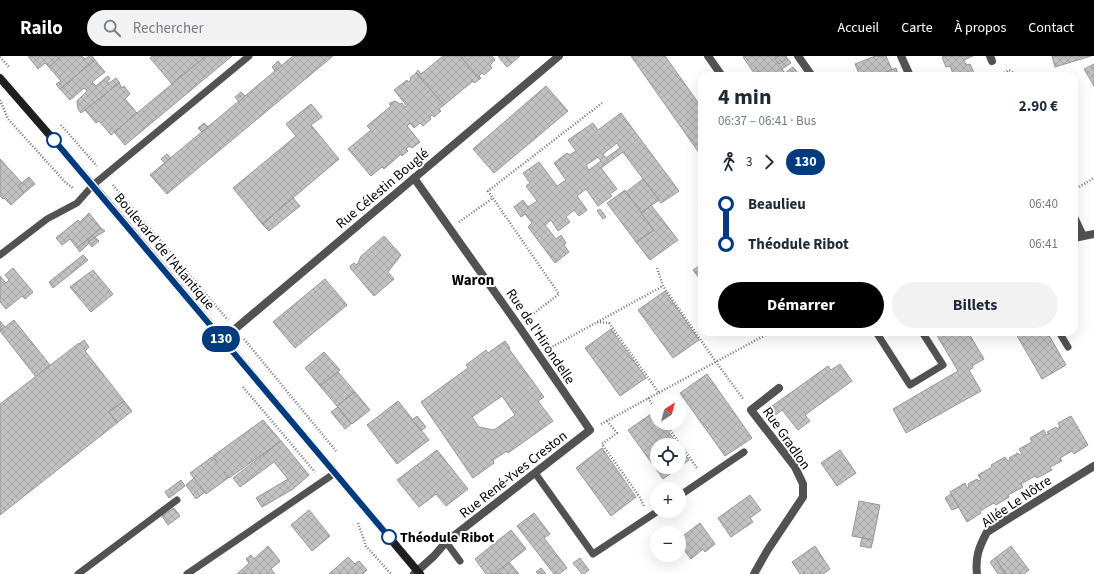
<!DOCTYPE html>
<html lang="fr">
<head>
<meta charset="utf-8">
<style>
	body { margin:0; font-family:"Source Sans 3",sans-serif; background:#f2f2f3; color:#1f2937; height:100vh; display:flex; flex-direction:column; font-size:15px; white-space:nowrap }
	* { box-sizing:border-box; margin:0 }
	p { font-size:13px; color:#747a83 }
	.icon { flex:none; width:22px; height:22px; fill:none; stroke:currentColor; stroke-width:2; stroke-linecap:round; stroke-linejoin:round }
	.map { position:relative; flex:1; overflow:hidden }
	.panel { position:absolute; left:698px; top:16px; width:380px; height:264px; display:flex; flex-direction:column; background:#fff; border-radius:12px; box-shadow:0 4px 16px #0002 }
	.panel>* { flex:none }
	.badge { padding:0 8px; border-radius:13px; font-size:14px; line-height:26px }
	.needle { width:26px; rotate:36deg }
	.controls { position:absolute; left:650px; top:338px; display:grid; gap:8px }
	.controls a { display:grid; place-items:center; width:36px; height:36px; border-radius:50%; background:#fff; box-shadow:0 4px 16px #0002; font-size:20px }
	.map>.badge { position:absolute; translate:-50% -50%; box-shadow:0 0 0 2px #fff }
	.legs { display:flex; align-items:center; gap:6px; height:44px; padding:0 20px; font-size:13px }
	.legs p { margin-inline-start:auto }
	.head { display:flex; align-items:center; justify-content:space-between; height:68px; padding:0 20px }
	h1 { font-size:22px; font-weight:700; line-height:30px }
	.action { display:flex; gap:8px; margin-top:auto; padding:8px 20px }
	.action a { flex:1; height:46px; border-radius:24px; background:#000; color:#fff; font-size:16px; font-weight:700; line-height:46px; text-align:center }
	.action a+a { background:#f2f2f3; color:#1f2937 }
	ul { padding:0 20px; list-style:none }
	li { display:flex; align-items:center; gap:14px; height:40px; font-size:15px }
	li i { display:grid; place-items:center; width:6px; height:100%; margin:0 5px; background:currentColor }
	li i::after { content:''; width:10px; height:10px; margin:-5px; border:3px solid; border-radius:50%; background:#fff }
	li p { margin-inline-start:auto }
	li:first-child i { background:linear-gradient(#0000 50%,currentColor 0) }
	li:last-child i { background:linear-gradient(currentColor 50%,#0000 0) }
	header { display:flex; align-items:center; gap:24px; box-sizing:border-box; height:56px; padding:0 20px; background:#000; color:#fff }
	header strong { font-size:19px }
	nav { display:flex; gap:22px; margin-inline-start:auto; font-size:14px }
	.search { width:280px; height:36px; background:#f2f2f3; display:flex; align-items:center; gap:10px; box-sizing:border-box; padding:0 14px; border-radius:22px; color:#747a83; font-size:15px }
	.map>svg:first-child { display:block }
	.building { fill:url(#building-cross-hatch); stroke:#969696; fill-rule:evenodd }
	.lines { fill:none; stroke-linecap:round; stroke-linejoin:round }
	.path { stroke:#747474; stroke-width:2.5; stroke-dasharray:1 2; stroke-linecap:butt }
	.service { stroke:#525252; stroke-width:7 }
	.minor { stroke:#525252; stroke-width:8 }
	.secondary { stroke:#1f1f1f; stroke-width:8 }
	.line-1-casing { stroke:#fff; stroke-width:9 }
	.line-1 { stroke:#003b80; stroke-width:6 }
	.stop-1-dot { fill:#fff; stroke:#003b80; stroke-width:2 }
	.labels { text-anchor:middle; stroke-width:4; stroke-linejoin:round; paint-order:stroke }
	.street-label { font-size:14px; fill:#000; stroke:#fff }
	.stop-label { font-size:14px; font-weight:bold; fill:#000; stroke:#fff; text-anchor:start }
	.neighbourhood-label { font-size:15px; font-weight:bold; fill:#000; stroke:#fff }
</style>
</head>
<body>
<header>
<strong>Railo</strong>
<div class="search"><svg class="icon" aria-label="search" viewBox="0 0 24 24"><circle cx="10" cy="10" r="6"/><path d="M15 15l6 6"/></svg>Rechercher</div>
<nav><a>Accueil</a><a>Carte</a><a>À propos</a><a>Contact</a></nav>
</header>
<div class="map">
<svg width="1094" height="518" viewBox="0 0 1094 518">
	<defs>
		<pattern id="building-cross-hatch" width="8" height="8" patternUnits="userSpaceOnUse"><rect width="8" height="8" fill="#c2c2c2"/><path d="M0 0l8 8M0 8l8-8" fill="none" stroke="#a5a5a5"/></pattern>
	</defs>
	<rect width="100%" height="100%" fill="#fff"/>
	<g class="building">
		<path d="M28 0H61L49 11 45 7 38 13Z"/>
		<path d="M61 0H82L85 3 89 0H92L95 4 60 33 56 28 61 25 49 11Z"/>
		<path d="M152 0H206L172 28 150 2Z"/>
		<path d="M206 0H232L125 89 114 76Z"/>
		<path d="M293 0H333L167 138 150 119Z"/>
		<path d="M443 0H460L480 23 474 27 473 25 444 49 416 17 418 14 421 18Z"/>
		<path d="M460 0H492L495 4 490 9 492 12 484 19 482 17 479 20 481 22 480 23Z"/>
		<path d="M498 0H506L512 7 507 11Z"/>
		<path d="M506 0H520L512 7Z"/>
		<path d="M631 0H665L702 52V101Z"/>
		<path d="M745 0H779L775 3 779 8 787 2 791 7 782 13 785 17 793 11 799 18 796 20H761L758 15 754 17 743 1Z"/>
		<path d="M779 0H786L787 2 779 8 775 3Z"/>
		<path d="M875 0H886L892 14 886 16 888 20H860L855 8Z"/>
		<path d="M944 0H973L964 4 966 9 970 8 974 17 967 20H954L950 10 946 11 942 1Z"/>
		<path d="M1052 0H1091L1055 11Z"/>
		<path d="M95 4 105 16 92 26 96 30 108 20 110 23 107 25 109 27 116 22 120 27 81 57 78 53 77 45 87 35 84 32 70 44 60 33Z"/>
		<path d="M278 5 282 10 275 15 272 11Z"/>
		<path d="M1094 8V30L1084 13Z"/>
		<path d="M896 12 898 18 894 20H888L886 16Z"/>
		<path d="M416 17 444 49 439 53 441 55 434 61 432 59 430 61 431 63 423 70 420 67 414 72 410 67 407 70 420 86 412 92 409 90 406 93 408 95 402 100 401 98 384 113 382 111 371 120 348 93 371 74 367 70 391 50 389 48 390 47 395 45 400 48 402 47 405 51 407 50 394 34 407 24 408 26 411 24 410 22Z"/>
		<path d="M119 27 122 32 124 30 130 38 125 43 137 57 111 79 99 65 96 67 85 54Z"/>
		<path d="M546 30 568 55 494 117 473 93Z"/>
		<path d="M241 36 245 40 239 46 235 41Z"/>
		<path d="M311 48 322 61 311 69 339 103 262 168 233 132 296 80 286 68Z"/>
		<path d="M621 57 679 135 661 147 623 96 601 112 617 133 610 138 612 140 598 150 586 133 577 140 587 154 579 160 574 154 566 161 570 166 558 175 551 164 545 169 556 183 561 179 566 187 564 189 569 196 555 207 528 171 532 167 525 158 521 161 514 151 523 144 528 151 537 145 526 130 530 127 523 117 539 106 557 130 566 124 554 107 567 97 569 99 576 95 568 84 593 67 598 74ZM617 87 620 92 606 102 603 98ZM598 101 601 105 589 114 586 109Z"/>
		<path d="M204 67 208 71 202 76 198 72Z"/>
		<path d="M167 98 171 102 165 107 161 103Z"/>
		<path d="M0 103 22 127 18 130 24 137 11 149 4 142 3 143 0 140Z"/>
		<path d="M29 121 35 128 24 137 18 130Z"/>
		<path d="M643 123 659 144 641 157 626 136Z"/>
		<path d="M625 134 654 174 636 186 607 147Z"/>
		<path d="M293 142 300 150 269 175 262 168Z"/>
		<path d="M651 149 678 184 650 204 636 186 654 174 641 157Z"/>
		<path d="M600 153 606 161 603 163 597 155Z"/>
		<path d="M89 157 101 172 77 192 70 183 62 189 56 182 78 164 80 166Z"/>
		<path d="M101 172 105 175 95 181 80 196 77 192Z"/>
		<path d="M384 180 401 199 388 216 394 223 374 240 351 213 350 210 354 207 357 209 361 200Z"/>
		<path d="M95 181 99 185 92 191 88 186Z"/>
		<path d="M83 199 88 204 53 232 49 226Z"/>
		<path d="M702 208V226L693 214Z"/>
		<path d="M13 212 33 236 25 243 22 240 6 253 0 246V220L6 227 9 224 5 219Z"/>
		<path d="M93 214 113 238 91 256 70 231Z"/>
		<path d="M325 223 347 249 295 292 273 266Z"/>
		<path d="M665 235 699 284 673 302 638 254Z"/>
		<path d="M14 264 50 309 36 321 0 275Z"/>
		<path d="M0 265 5 271 0 275Z"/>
		<path d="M611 273 646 322 620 340 585 292Z"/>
		<path d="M935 276H968L984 303 972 310 973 312 969 314 981 335 906 377 893 353 958 315Z"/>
		<path d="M1015 276H1047L1066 309 1042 323Z"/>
		<path d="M84 284 89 291 85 295 124 345 109 356 117 367 0 459V348L79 287V288Z"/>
		<path d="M505 285 510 292 509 293 544 341 538 345 553 365 508 397 507 395 493 404 494 407 473 422 421 346 468 312 466 309 486 294 488 297ZM502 340 515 359 494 374 479 371 472 361Z"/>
		<path d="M324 296 340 314 320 330 305 312Z"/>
		<path d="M840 308 852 325 805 359 810 365 798 374 782 354 773 361 768 353 828 310 831 314Z"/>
		<path d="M338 316 355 336 337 350 320 330Z"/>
		<path d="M707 318 752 382 725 400 680 337Z"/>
		<path d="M355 336 370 354 352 368 337 350Z"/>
		<path d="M124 345 132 355 117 367 109 356Z"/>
		<path d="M398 345 429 384 397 408 367 369Z"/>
		<path d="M338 351 351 368 345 373 331 356Z"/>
		<path d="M654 356 657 360V367H662L678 389H657V411H679V390L689 404 663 423 628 374Z"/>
		<path d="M417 360 426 371 421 375 412 364Z"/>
		<path d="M1071 360 1088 389 1074 398 1072 395 1060 402 1062 405 1050 411 1052 414 1037 422 1035 420 1021 428 1023 431 1008 439 1009 441 996 449 994 447 980 455 981 457 967 466 950 436 965 427 967 432 969 431 968 428 977 423 979 425 981 424 978 419 992 411 991 409 1005 401 1008 405 1010 404 1009 402 1018 397 1020 399 1022 398 1019 393 1032 386 1030 382 1044 374 1046 379 1049 378 1047 376 1056 371 1057 373 1060 371 1058 367Z"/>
		<path d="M263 364 281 385 229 422 225 416 224 417 228 422 206 438 190 417 212 401 218 407 213 400Z"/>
		<path d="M281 385 309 419 293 433 262 451 256 442 288 423 274 406 240 431 233 422Z"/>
		<path d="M602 392 636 441 611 460 576 412Z"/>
		<path d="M437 394 468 433 446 450 436 438 419 451 397 424Z"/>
		<path d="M840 394 856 417 837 430 821 407Z"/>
		<path d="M194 422 205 436 196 443 186 429Z"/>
		<path d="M181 424 185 430 169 442 165 436Z"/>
		<path d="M951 438 959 451 952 454 945 442Z"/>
		<path d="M750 439 761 454 750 462 753 466 731 481 718 462Z"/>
		<path d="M859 445 880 449 873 484 852 480Z"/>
		<path d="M174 452 180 460 168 469 162 460Z"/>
		<path d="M309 454 330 480 312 495 291 469Z"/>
		<path d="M534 457 550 478 544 482 567 512 559 518H554L517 470Z"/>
		<path d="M700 467 715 488 705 496 703 493 691 503 679 488V483Z"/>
		<path d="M511 474 526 493 494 518H486L475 503Z"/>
		<path d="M862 482 873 484 871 492 860 490Z"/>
		<path d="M268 490 280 505 271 513 275 518H237L249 507 246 503 251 499 254 503Z"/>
		<path d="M815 490 830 513 823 518H800L792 506Z"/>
		<path d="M1011 490 1029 514 1024 518H1006L995 502Z"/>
		<path d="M348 501 355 508 359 505 367 514 363 517 364 518H329Z"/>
		<path d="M580 502 589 514 584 518H582L573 507Z"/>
		<path d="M995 502 1006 518H998L990 506Z"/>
		<path d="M509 506 519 518H494Z"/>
		<path d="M541 512 546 518H538L536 516Z"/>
	</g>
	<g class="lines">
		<g class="path">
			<path d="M0 1 9 11"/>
			<path d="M999 20 1009 14 1014 17 1015 20"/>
			<path d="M0 44 8 63 66 127 73 132"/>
			<path d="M61 69 97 110"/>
			<path d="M113 129 228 264"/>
			<path d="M1074 134 1094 122"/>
			<path d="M459 166 493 142"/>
			<path d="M657 212 663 230 716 306 744 344"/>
			<path d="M529 261 559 238 488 135 602 47"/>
			<path d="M597 266 609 267 659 337"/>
			<path d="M244 283 336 395"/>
			<path d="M550 292 663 230"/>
			<path d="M243 331 315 416"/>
			<path d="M648 342 657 355"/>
			<path d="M607 365 617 377 602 388 639 440 644 450"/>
			<path d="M665 367 697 412"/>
			<path d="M601 368 771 276"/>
			<path d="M358 467 366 490 391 518"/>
		</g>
		<g class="service">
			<path d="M0 199 47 163 77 147 93 129 249 0"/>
			<path d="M876 276 910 329 943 309 922 276"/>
			<path d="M1059 276 1068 291"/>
			<path d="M535 417 593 498 658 455"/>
			<path d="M679 440 744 396"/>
			<path d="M446 486 460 505"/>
			<path d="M78 518 177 444"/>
			<path d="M187 518 335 417"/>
		</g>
		<g class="minor">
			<path d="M708 0 722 20"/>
			<path d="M798 0 812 20"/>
			<path d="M901 0 910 20"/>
			<path d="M990 0 992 5"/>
			<path d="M1074 161 1083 180"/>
			<path d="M1074 182 1094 178"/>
			<path d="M222 284 559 0"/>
			<path d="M414 518 434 500 446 486 590 374 518 269 414 122"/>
			<path d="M754 518 767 495 803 441V428L795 411 751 354 779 332"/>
			<path d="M977 518C975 501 979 491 987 476L1094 410"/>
		</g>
		<path class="secondary" d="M0 22 93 129 420 518"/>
	</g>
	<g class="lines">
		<g class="line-1-casing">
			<path id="line-1" d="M54 84 389 481"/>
		</g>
		<use href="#line-1" class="line-1"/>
	</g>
	<g class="stop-1-dot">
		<circle cx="54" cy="84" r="7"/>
		<circle cx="389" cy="481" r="7"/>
	</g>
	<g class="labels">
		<g class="street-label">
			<text transform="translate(382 132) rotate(-40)" y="5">Rue Célestin Bouglé</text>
			<text transform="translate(165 195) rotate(50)" y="5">Boulevard de l'Atlantique</text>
			<text transform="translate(541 280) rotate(56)" y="5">Rue de l'Hirondelle</text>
			<text transform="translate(787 382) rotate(55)" y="5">Rue Gradlon</text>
			<text transform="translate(513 418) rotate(-38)" y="5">Rue René-Yves Creston</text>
			<text transform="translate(1016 445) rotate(-34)" y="5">Allée Le Nôtre</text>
		</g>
		<g class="stop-label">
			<text x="400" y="486">Théodule Ribot</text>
		</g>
		<g class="neighbourhood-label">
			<text x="473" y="229">Waron</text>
		</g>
	</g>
</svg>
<div class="controls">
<a><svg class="needle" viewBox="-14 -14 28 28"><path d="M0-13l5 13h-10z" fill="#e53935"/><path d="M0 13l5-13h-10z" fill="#747a83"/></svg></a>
<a><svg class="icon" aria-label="locate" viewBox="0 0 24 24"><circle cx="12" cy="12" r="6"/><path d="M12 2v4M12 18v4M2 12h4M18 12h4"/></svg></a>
<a>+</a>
<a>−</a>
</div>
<b class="badge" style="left:221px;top:283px;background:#003b80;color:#fff">130</b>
<section class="panel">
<div class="head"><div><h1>4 min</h1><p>06:37 – 06:41 · Bus</p></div><b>2.90 €</b></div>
<div class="legs"><svg class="icon" aria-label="walk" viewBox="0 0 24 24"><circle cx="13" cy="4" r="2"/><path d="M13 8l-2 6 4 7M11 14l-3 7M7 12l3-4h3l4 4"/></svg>3<svg class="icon" aria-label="forward" viewBox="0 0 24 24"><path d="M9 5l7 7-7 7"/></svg><b class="badge" style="background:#003b80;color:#fff">130</b></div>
<ul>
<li><i style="color:#003b80"></i><b>Beaulieu</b><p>06:40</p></li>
<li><i style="color:#003b80"></i><b>Théodule Ribot</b><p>06:41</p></li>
</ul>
<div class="action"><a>Démarrer</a><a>Billets</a></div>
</section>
</div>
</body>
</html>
